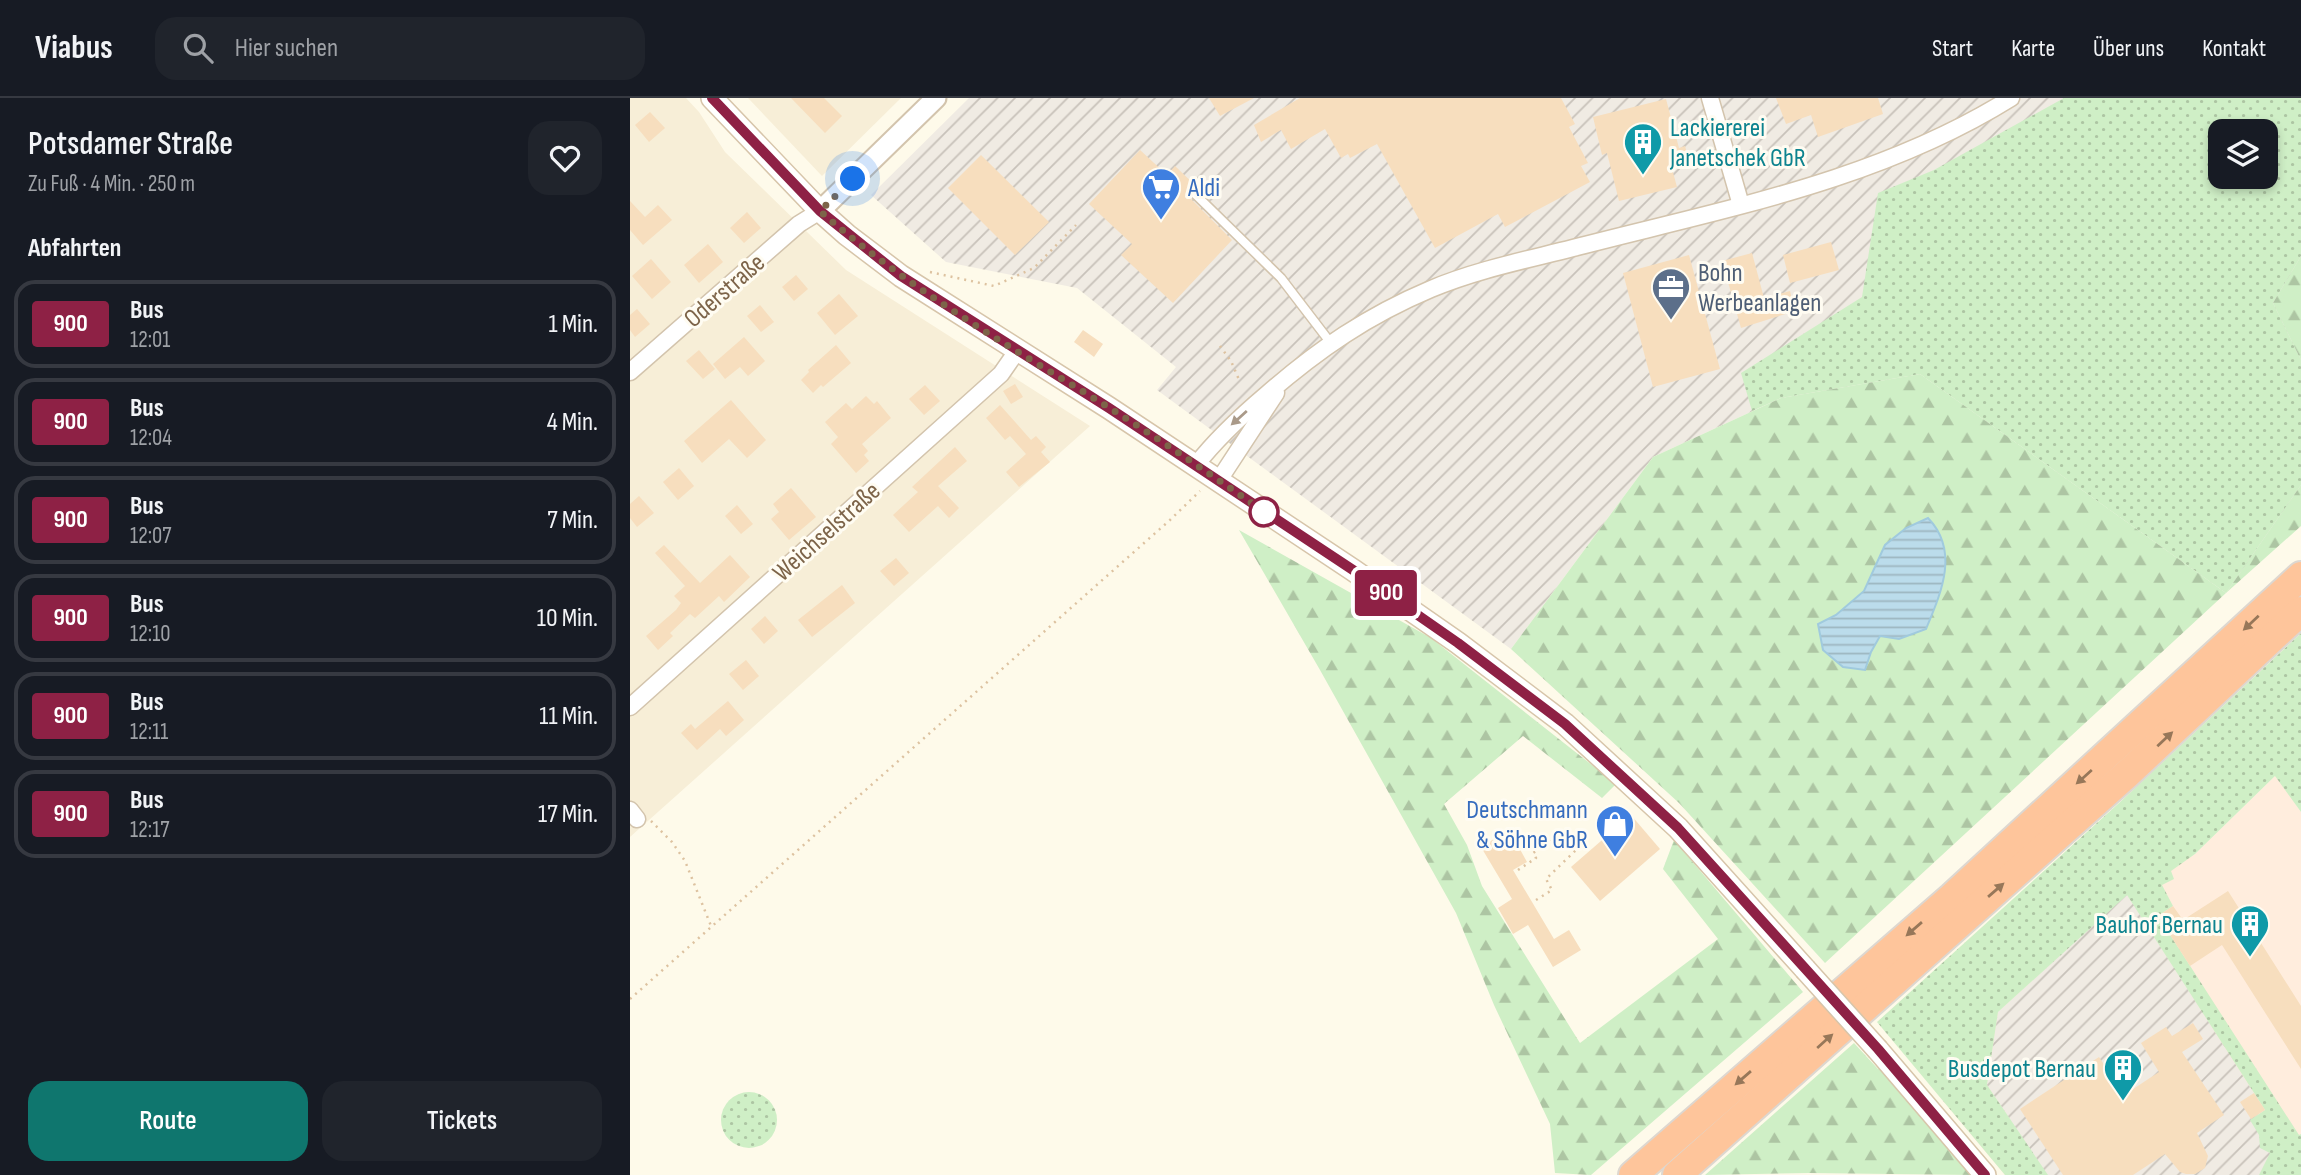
<!DOCTYPE html>
<html lang="de">
<head>
<meta charset="utf-8">
<style>
	body { margin:0; font-family:"Sofia Sans Condensed",sans-serif; background:#20242c; color:#f1f3f6; height:100vh; display:flex; flex-direction:column; font-size:26px; white-space:nowrap }
	* { box-sizing:border-box; margin:0 }
	p { font-size:23px; color:#9ea1a6 }
	.icon { flex:none; width:38px; height:38px; fill:none; stroke:currentColor; stroke-width:2; stroke-linecap:round; stroke-linejoin:round }
	.map { position:relative; flex:1; overflow:hidden }
	.details { display:flex; flex-direction:column; background:#171b24; width:630px }
	.details>* { flex:none }
	.badge { padding:0 14px; border-radius:5px; font-size:24px; line-height:46px }
	.buttons { position:absolute; left:1578px; top:21px; display:grid; gap:14px }
	.buttons a { display:grid; place-items:center; width:70px; height:70px; border-radius:14px; background:#171b24; box-shadow:0 4px 10px #0003; font-size:35px }
	.you { position:absolute; width:35px; height:35px; margin:-18px; border:5px solid #fff; border-radius:50%; background:#1a73e8; box-shadow:0 0 0 10px #1a73e833 }
	.map>.badge { position:absolute; translate:-50% -50%; box-shadow:0 0 0 4px #fff }
	h2 { padding:0 28px; font-size:26px; line-height:63px }
	.round { display:grid; place-items:center; flex:none; width:74px; height:74px; border-radius:21px; background:#20242c }
	.headline { display:flex; align-items:center; justify-content:space-between; height:119px; padding:0 28px }
	h1 { font-size:33px; font-weight:600; line-height:52px }
	.action { display:flex; gap:14px; margin-top:auto; padding:14px 28px }
	.action a { flex:1; height:80px; border-radius:21px; background:#0f766e; color:#fff; font-size:28px; font-weight:600; line-height:80px; text-align:center }
	.action a+a { background:#20242c; color:#f1f3f6 }
	ul { padding:0; list-style:none }
	li { display:flex; align-items:center; gap:21px; height:88px; margin:0 14px 10px; padding:0 14px; border:4px solid #363941; border-radius:21px }
	li div { flex:1 }
	li b { display:block; font-size:26px }
	li em { font-style:normal }
	li .badge { min-width:77px; font-weight:700; text-align:center }
	header { display:flex; align-items:center; gap:42px; box-sizing:border-box; height:98px; padding:0 35px; background:#171b24; border-bottom:2px solid #363941 }
	header strong { font-size:33px }
	nav { display:flex; gap:38px; margin-inline-start:auto; font-size:24px }
	.search { width:490px; height:63px; background:#20242c; display:flex; align-items:center; gap:18px; box-sizing:border-box; padding:0 24px; border-radius:21px; color:#9ea1a6; font-size:26px }
	main { display:flex; flex:1; min-height:0 }
	.map>svg:first-child { display:block }
	.residential { fill:#f7eed7 }
	.commercial { fill:#ffeddd }
	.industrial { fill:url(#industrial-furrows); fill-rule:evenodd }
	.grass { fill:url(#grass-dots); fill-rule:evenodd }
	.forest { fill:url(#forest-firs); fill-rule:evenodd }
	.water { fill:url(#water-rules); stroke:#a0cade; stroke-width:2 }
	.building { fill:#f7debe }
	.lines { fill:none; stroke-linecap:round; stroke-linejoin:round }
	.service-casing { stroke:#d3c4ad; stroke-width:11 }
	.minor-casing { stroke:#d3c4ad; stroke-width:19 }
	.tertiary-casing { stroke:#d3c4ad; stroke-width:23 }
	.secondary-casing { stroke:#d7c5aa; stroke-width:24 }
	.motorway-casing { stroke:#ddd7d0; stroke-width:32 }
	.path { stroke:#ddc2a0; stroke-width:2.5; stroke-dasharray:2 5; stroke-linecap:butt }
	.service { stroke:#fff; stroke-width:8 }
	.minor { stroke:#fff; stroke-width:16 }
	.tertiary { stroke:#fff; stroke-width:19 }
	.secondary { stroke:#fff; stroke-width:21 }
	.motorway { stroke:#fec59b; stroke-width:28 }
	.secondary-bridge-casing { stroke:#d7c5aa; stroke-width:24; stroke-linecap:butt }
	.secondary-bridge { stroke:#fff; stroke-width:21 }
	.oneway { fill:#aa9a89 }
	.oneway2 { fill:#977759 }
	.line-casing { stroke:#fff; stroke-width:16 }
	.line { stroke:#8e2145; stroke-width:10 }
	.walk { stroke:#7d6449; stroke-width:7; stroke-dasharray:0 12.6 }
	.stop-dot { fill:#fff; stroke:#8e2145; stroke-width:3.5 }
	.labels { text-anchor:middle; stroke-width:6; stroke-linejoin:round; paint-order:stroke }
	.culture-label { font-size:26px; fill:#0d838f; stroke:#fffcf2; text-anchor:end }
	.shop-label { font-size:26px; fill:#366cbe; stroke:#fffcf2; text-anchor:start }
	.service-label { font-size:26px; fill:#4e5e75; stroke:#fffcf2; text-anchor:start }
	.street-label { font-size:26px; fill:#7d6449; stroke:#fffcf2 }
</style>
</head>
<body>
<header>
<strong>Viabus</strong>
<div class="search"><svg class="icon" aria-label="search" viewBox="0 0 24 24"><circle cx="10" cy="10" r="6"/><path d="M15 15l6 6"/></svg>Hier suchen</div>
<nav><a>Start</a><a>Karte</a><a>Über uns</a><a>Kontakt</a></nav>
</header>
<main>
<section class="details">
<div class="headline"><div><h1>Potsdamer Straße</h1><p>Zu Fuß · 4 Min. · 250 m</p></div><a class="round"><svg class="icon" aria-label="heart" viewBox="0 0 24 24"><path d="M12 20l-8-8c-3-5 5-10 8-4 3-6 11-1 8 4z"/></svg></a></div>
<h2>Abfahrten</h2>
<ul>
<li><span class="badge" style="background:#8e2145;color:#fff">900</span><div><b>Bus</b><p>12:01</p></div><em>1 Min.</em></li>
<li><span class="badge" style="background:#8e2145;color:#fff">900</span><div><b>Bus</b><p>12:04</p></div><em>4 Min.</em></li>
<li><span class="badge" style="background:#8e2145;color:#fff">900</span><div><b>Bus</b><p>12:07</p></div><em>7 Min.</em></li>
<li><span class="badge" style="background:#8e2145;color:#fff">900</span><div><b>Bus</b><p>12:10</p></div><em>10 Min.</em></li>
<li><span class="badge" style="background:#8e2145;color:#fff">900</span><div><b>Bus</b><p>12:11</p></div><em>11 Min.</em></li>
<li><span class="badge" style="background:#8e2145;color:#fff">900</span><div><b>Bus</b><p>12:17</p></div><em>17 Min.</em></li>
</ul>
<div class="action"><a>Route</a><a>Tickets</a></div>
</section>
<div class="map">
<svg width="1671" height="1077" viewBox="0 0 1671 1077">
	<defs>
		<pattern id="industrial-furrows" width="10" height="10" patternUnits="userSpaceOnUse" patternTransform="scale(1.75)"><rect width="10" height="10" fill="#f0ebe3"/><path d="M-1 1l2-2M0 10L10 0M9 11l2-2" fill="none" stroke="#c8c2ba"/></pattern>
		<pattern id="grass-dots" width="8" height="8" patternUnits="userSpaceOnUse" patternTransform="scale(1.75)"><rect width="8" height="8" fill="#cfefc6"/><path d="M2 2h.1M6 6h.1" fill="none" stroke="#adc5a3" stroke-width="1.8" stroke-linecap="round"/></pattern>
		<pattern id="forest-firs" width="22" height="20" patternUnits="userSpaceOnUse" patternTransform="scale(1.75)"><rect width="22" height="20" fill="#cfefc6"/><path d="M5 1l3.5 6h-7zM16 11l3.5 6h-7z" fill="#adc5a3"/></pattern>
		<pattern id="water-rules" width="6" height="5" patternUnits="userSpaceOnUse" patternTransform="scale(1.75)"><rect width="6" height="5" fill="#bbdceb"/><path d="M0 2.5h6" fill="none" stroke="#9db6c0"/></pattern>
	</defs>
	<rect width="100%" height="100%" fill="#fefaea"/>
	<g class="residential">
		<path d="M0 0H56L69 14 95 54 216 172 460 328 0 739Z"/>
		<path d="M118 0H271L192 78Z"/>
	</g>
	<path class="commercial" d="M1646 677 1671 714V1077H1375L1305 993 1368 914 1497 796 1565 756Z"/>
	<g class="industrial">
		<path d="M339 0H1671V407L1596 495 1290 276 1151 300 1023 359 881 551 527 292 546 269 447 190 316 164 241 97ZM1591 33H1636V79H1591Z"/>
		<path d="M1497 796 1671 1069V1077H1417L1357 987 1368 914Z"/>
	</g>
	<g class="grass">
		<path d="M1434 0H1671V158L1643 205 1671 262V387L1596 495 1290 276 1151 300 1122 313 1111 275 1232 199 1248 95 1304 72ZM1591 33H1636V79H1591Z"/>
		<path d="M1671 535V714L1645 678 1565 756 1541 773 1544 781 1532 787 1543 808 1528 818 1669 1037 1671 1036V1077H1629L1640 1055 1630 1050 1629 1037 1620 1022 1635 1012 1497 797 1368 914 1357 987 1418 1077H1375L1247 924 1489 705Z"/>
		<circle cx="119" cy="1022" r="28"/>
	</g>
	<g class="forest">
		<path d="M1671 158V262L1643 205Z"/>
		<path d="M1290 276 1596 495 1671 387V428L1596 495 1195 865 1049 705 881 551 1023 359 1151 300ZM1255 447 1269 541 1250 538 1241 554 1235 571 1188 526 1206 517 1234 493Z"/>
		<path d="M609 432 801 540 986 686 972 700 893 638 814 706 837 747 852 788 950 945 1088 841 1033 771 1044 742 1173 894 961 1077 925 1075 920 1026 864 907 826 815 690 572Z"/>
		<path d="M1224 945 1248 971 1251 968 1345 1077 1179 1075 1075 1077Z"/>
	</g>
	<path class="water" d="M1298 420C1330 453 1311 495 1296 531L1269 541 1250 538 1241 554 1235 572 1213 569 1193 552 1188 526 1206 517 1234 493 1255 447 1276 430Z"/>
	<g class="building">
		<path d="M161 0H194L212 18 195 35Z"/>
		<path d="M579 0H624L590 18Z"/>
		<path d="M670 0H931L945 26 939 29 958 65 951 68 960 84 875 129 868 116 805 150 747 46 720 60 718 56 711 60 695 31 661 51 651 32 631 44 624 27Z"/>
		<path d="M1146 0H1248L1253 16 1188 39 1181 17 1156 26Z"/>
		<path d="M1036 1 1049 50 1055 48 1059 63 1041 67 1047 89 989 103 977 55 972 57 963 19Z"/>
		<path d="M20 14 35 30 19 44 5 27Z"/>
		<path d="M510 52 537 77 545 68 569 91 564 90 560 92V100L602 142 543 205 491 157 502 146 459 106Z"/>
		<path d="M351 57 419 124 385 157 318 90Z"/>
		<path d="M0 103 15 119 28 107 42 122 13 147 0 132Z"/>
		<path d="M117 114 131 130 114 145 100 130Z"/>
		<path d="M1201 144 1209 172 1160 185 1153 157Z"/>
		<path d="M78 146 93 164 69 185 54 167Z"/>
		<path d="M1122 155 1134 200 1160 193 1165 213 1111 230 1092 163Z"/>
		<path d="M1059 157 1090 271 1023 289 993 175Z"/>
		<path d="M21 161 41 184 22 201 2 178Z"/>
		<path d="M166 177 178 191 164 203 152 189Z"/>
		<path d="M209 196 228 218 205 237 187 215Z"/>
		<path d="M130 207 144 224 131 234 117 218Z"/>
		<path d="M7 211 20 226 5 239 0 232V217Z"/>
		<path d="M453 232 473 246 464 259 444 244Z"/>
		<path d="M114 239 135 263 118 278 110 269 95 281 83 266Z"/>
		<path d="M206 247 221 265 193 289 191 287 183 295 171 282 179 274 178 272Z"/>
		<path d="M69 252 85 271 73 281 56 263Z"/>
		<path d="M385 286 393 299 381 306 373 293Z"/>
		<path d="M295 287 310 303 294 317 279 301Z"/>
		<path d="M236 298 244 306 247 303 261 320 232 346 238 353 234 357 239 363 226 375 201 346 208 339 195 324 216 305 222 311Z"/>
		<path d="M101 302 136 342 117 360 99 341 72 365 54 343Z"/>
		<path d="M370 307 401 342 406 338 416 349 411 354 420 364 389 389 376 374 396 356 380 338 375 342 356 320Z"/>
		<path d="M325 349 337 363 308 388 329 410 319 420 308 408 279 434 263 417 288 394 282 389Z"/>
		<path d="M49 370 64 388 48 402 33 384Z"/>
		<path d="M161 390 186 419 159 442 141 421 149 414 143 406Z"/>
		<path d="M9 398 24 415 7 429 0 420V406Z"/>
		<path d="M107 407 123 426 111 436 95 418Z"/>
		<path d="M34 447 70 485 100 457 120 479 94 504 89 498 65 520 60 516 40 535 43 538 28 552 16 538 46 512 51 505 44 498 55 488 25 455Z"/>
		<path d="M266 460 279 475 264 488 250 473Z"/>
		<path d="M212 487 225 505 182 539 168 522Z"/>
		<path d="M135 518 148 533 134 546 121 531Z"/>
		<path d="M116 562 129 578 113 592 99 576Z"/>
		<path d="M98 603 114 622 96 638 90 631 67 652 51 635 61 626 65 631Z"/>
		<path d="M1001 717 1030 751 970 803 941 769Z"/>
		<path d="M864 741 871 753 886 744 897 764 883 772 924 841 939 832 951 852 923 869 898 827 883 836 868 810 882 801 851 749Z"/>
		<path d="M1598 793 1671 908V971L1592 847 1560 868 1528 818 1543 808 1553 822Z"/>
		<path d="M1563 925 1573 941 1552 954 1594 1017 1567 1035 1578 1058 1575 1070 1565 1076H1556L1550 1074 1535 1056 1503 1077H1433L1390 1011 1469 959 1494 997 1529 974 1511 945 1536 929 1542 938Z"/>
		<path d="M1624 995 1635 1012 1621 1021 1610 1004Z"/>
	</g>
	<g class="lines">
		<g class="service-casing">
			<path id="service" d="M565 96 651 180 700 244"/>
		</g>
		<g class="minor-casing">
			<g id="minor">
				<path d="M1080 0 1111 107"/>
				<path d="M0 274 169 126 190 113"/>
				<path d="M566 367C587 340 611 318 637 296 689 251 737 218 801 191 846 172 896 162 943 150 1093 111 1248 83 1381 0"/>
				<path d="M589 382 646 295"/>
				<path d="M0 609 371 276 387 253"/>
				<path d="M0 712 7 721"/>
			</g>
		</g>
		<g class="tertiary-casing">
			<path id="tertiary" d="M190 113 306 0"/>
		</g>
		<g class="secondary-casing">
			<g id="secondary">
				<path d="M82 0 190 113 217 137 271 178 479 310 723 472 828 545 935 626 1048 730 1175 871"/>
				<path d="M1248 952 1355 1077"/>
			</g>
		</g>
		<g class="motorway-casing">
			<g id="motorway">
				<path d="M1003 1077 1322 799 1671 478"/>
				<path d="M1047 1077 1497 676 1671 513"/>
			</g>
		</g>
		<g class="path">
			<path d="M300 174 364 188 404 170 446 127"/>
			<path d="M590 248 601 263 610 284"/>
			<path d="M21 723 42 744 55 763 81 828"/>
			<path d="M888 772 906 760 903 755 934 735"/>
			<path d="M906 802 922 792 916 781 946 752 934 735 941 730"/>
			<path d="M0 901 540 422 570 393"/>
		</g>
		<use href="#service" class="service"/>
		<use href="#minor" class="minor"/>
		<use href="#tertiary" class="tertiary"/>
		<use href="#secondary" class="secondary"/>
		<use href="#motorway" class="motorway"/>
		<g class="secondary-bridge-casing">
			<path id="secondary-bridge" d="M1175 871 1248 952"/>
		</g>
		<use href="#secondary-bridge" class="secondary-bridge"/>
	</g>
	<defs><path id="oneway-solid" d="M-6-.8H1V-3.2L6.5 0L1 3.2V.8H-6Z" transform="scale(1.75)"/></defs>
	<use class="oneway" href="#oneway-solid" transform="translate(609 320) rotate(138)"/>
	<g class="oneway2">
		<use href="#oneway-solid" transform="translate(1621 525) rotate(137)"/>
		<use href="#oneway-solid" transform="translate(1535 641) rotate(-43)"/>
		<use href="#oneway-solid" transform="translate(1454 679) rotate(138)"/>
		<use href="#oneway-solid" transform="translate(1366 792) rotate(-41)"/>
		<use href="#oneway-solid" transform="translate(1284 831) rotate(139)"/>
		<use href="#oneway-solid" transform="translate(1195 943) rotate(-42)"/>
		<use href="#oneway-solid" transform="translate(1113 980) rotate(139)"/>
	</g>
	<g class="lines">
		<g class="line-casing">
			<path id="line" d="M82 0 190 113 271 178 479 310 723 472 828 545 935 626 1048 730 1248 951 1355 1077"/>
		</g>
		<use href="#line" class="line"/>
		<path class="walk" d="M223 81 190 113C276 189 377 247 475 307 529 341 582 377 634 414"/>
	</g>
	<defs>
		<g id="building-pin" transform="scale(2.0125)"><path d="M0 17L-7.5 6A9.5 9.5 0 1 1 7.5 6Z" fill="#0f9aa8" stroke="#fffcf2"/><path d="M-4-6H4V6H1V3H-1V6H-4ZM-2.5-4.3h1.7v1.8h-1.7ZM.8-4.3h1.7v1.8H.8ZM-2.5-1h1.7V.8h-1.7ZM.8-1h1.7V.8H.8Z" fill="#fff"/></g>
		<g id="supermarket-pin" transform="scale(2.0125)"><path d="M0 17L-7.5 6A9.5 9.5 0 1 1 7.5 6Z" fill="#3f7fe0" stroke="#fffcf2"/><path d="M-6-5.5h2.5l.6 2H6L4.5 2H-2.5L-4.4-4H-6ZM-1.5 3.2a1.3 1.3 0 1 0 .1 0ZM3 3.2a1.3 1.3 0 1 0 .1 0Z" fill="#fff"/></g>
		<g id="office-pin" transform="scale(2.0125)"><path d="M0 17L-7.5 6A9.5 9.5 0 1 1 7.5 6Z" fill="#5c6f8a" stroke="#fffcf2"/><path d="M-6-3h4V-5.5h4V-3h4V5H-6ZM-1-4.5V-3h2v-1.5ZM-6 0V1H6V0Z" fill="#fff"/></g>
		<g id="shop-pin" transform="scale(2.0125)"><path d="M0 17L-7.5 6A9.5 9.5 0 1 1 7.5 6Z" fill="#3f7fe0" stroke="#fffcf2"/><path d="M-5-2.5h2.3a2.7 3.5 0 0 1 5.4 0H5L5.5 6h-11ZM-1.5-2.5h3a1.5 2.3 0 0 0-3 0Z" fill="#fff"/></g>
	</defs>
	<g fill-rule="evenodd">
		<use href="#building-pin" x="1013" y="44"/>
		<use href="#supermarket-pin" x="531" y="89"/>
		<use href="#office-pin" x="1041" y="189"/>
		<use href="#shop-pin" x="985" y="726"/>
		<use href="#building-pin" x="1620" y="826"/>
		<use href="#building-pin" x="1493" y="970"/>
	</g>
	<circle class="stop-dot" cx="634" cy="414" r="14"/>
	<g class="labels">
		<g class="culture-label">
			<text x="1040" y="38" text-anchor="start">Lackiererei<tspan x="1040" dy="30">Janetschek GbR</tspan></text>
			<text x="1593" y="835">Bauhof Bernau</text>
			<text x="1466" y="979">Busdepot Bernau</text>
		</g>
		<g class="shop-label">
			<text x="558" y="98">Aldi</text>
			<text x="958" y="720" text-anchor="end">Deutschmann<tspan x="958" dy="30">&amp; Söhne GbR</tspan></text>
		</g>
		<g class="service-label">
			<text x="1068" y="183">Bohn<tspan x="1068" dy="30">Werbeanlagen</tspan></text>
		</g>
		<g class="street-label">
			<text transform="translate(94 192) rotate(-41)" y="9">Oderstraße</text>
			<text transform="translate(196 433) rotate(-42)" y="9">Weichselstraße</text>
		</g>
	</g>
</svg>
<div class="buttons">
<a><svg class="icon" aria-label="layers" viewBox="0 0 24 24"><path d="M12 4l9 5-9 5-9-5zM3 14l9 5 9-5"/></svg></a>
</div>
<div class="you" style="left:223px;top:81px"></div>
<b class="badge" style="left:756px;top:495px;background:#8e2145;color:#fff">900</b>
</div>
</main>
</body>
</html>
